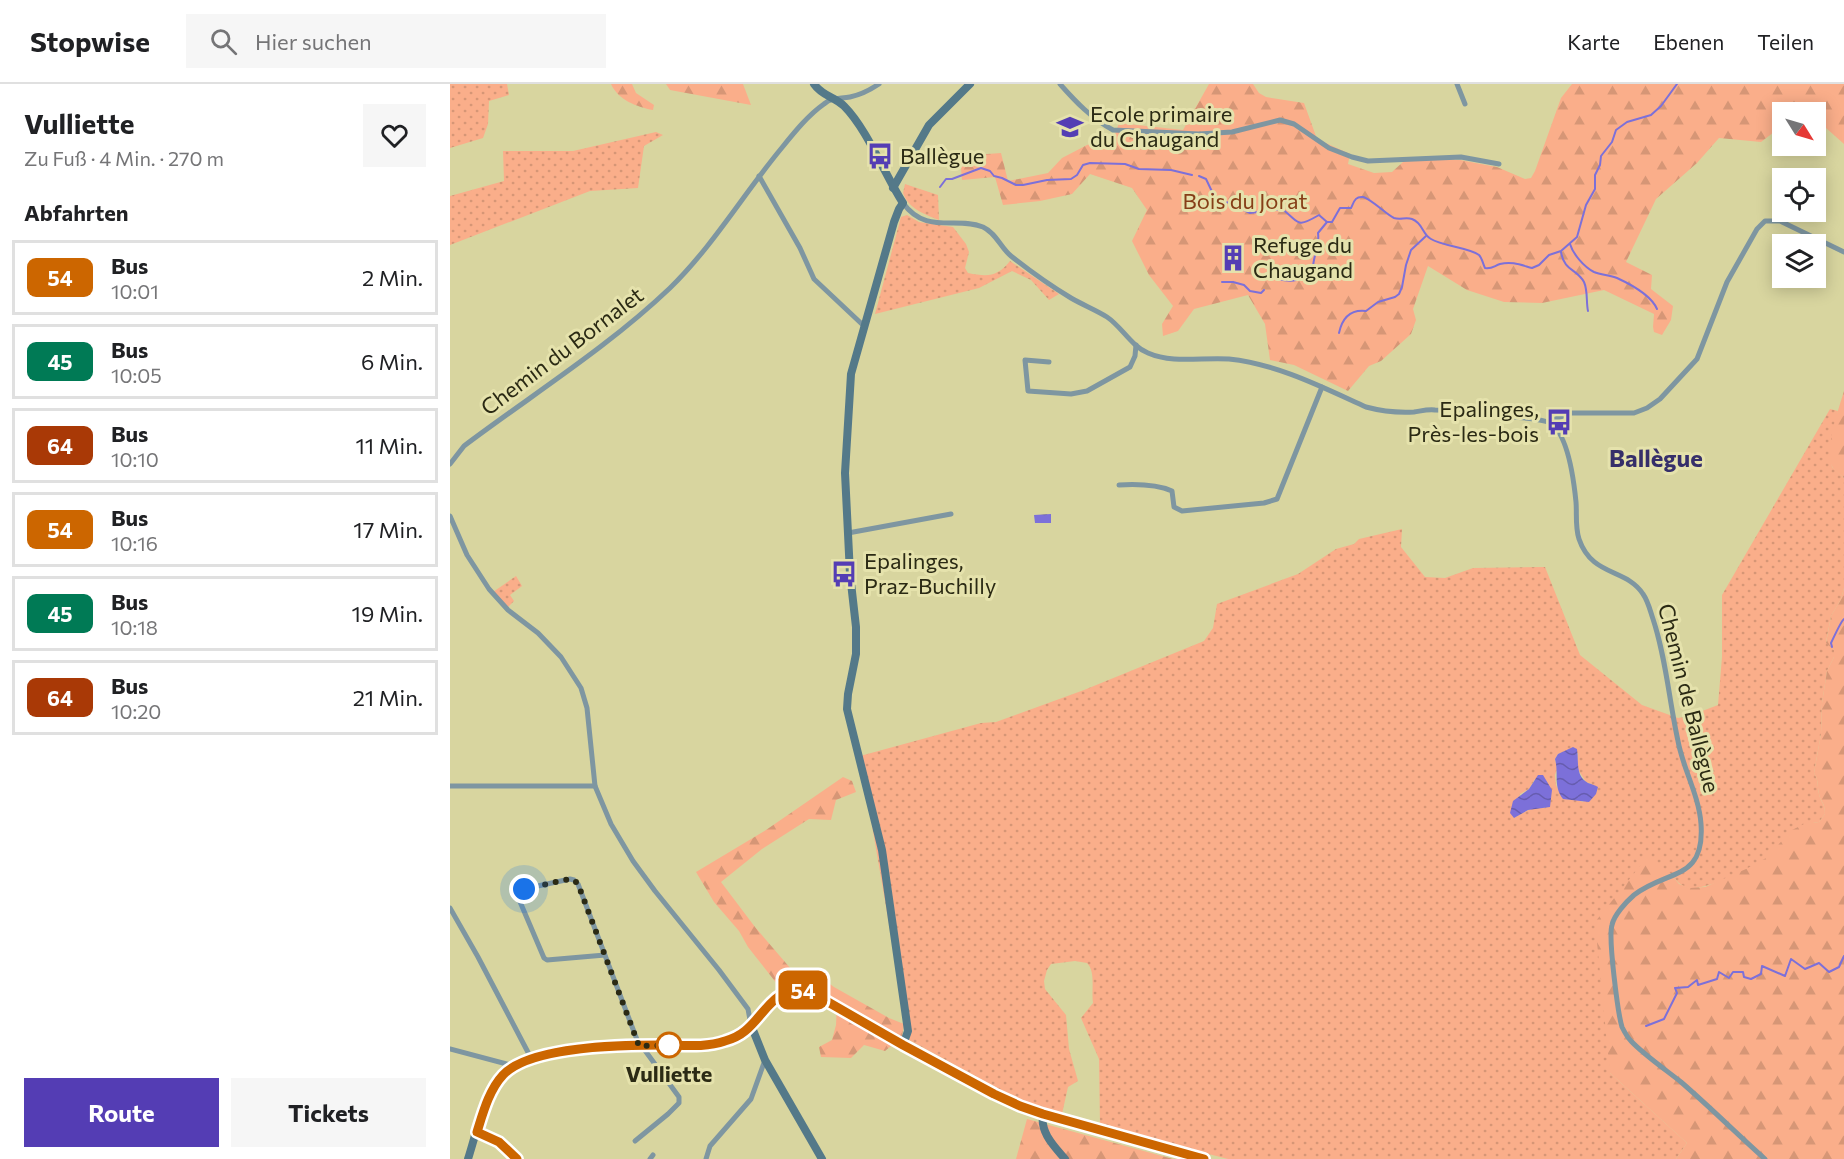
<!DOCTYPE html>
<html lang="de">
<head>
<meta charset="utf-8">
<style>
	body { margin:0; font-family:Commissioner,sans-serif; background:#f6f6f6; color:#202124; height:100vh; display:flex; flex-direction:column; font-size:22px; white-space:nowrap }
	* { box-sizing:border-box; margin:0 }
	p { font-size:20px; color:#757577 }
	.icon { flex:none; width:33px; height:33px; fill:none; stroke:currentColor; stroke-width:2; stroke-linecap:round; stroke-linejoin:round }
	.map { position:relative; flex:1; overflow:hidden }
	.panel { display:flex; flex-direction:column; background:#fff; width:450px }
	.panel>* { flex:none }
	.badge { padding:0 12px; border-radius:9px; font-size:21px; line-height:39px }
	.needle { width:39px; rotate:127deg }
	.buttons { position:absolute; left:1322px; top:18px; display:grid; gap:12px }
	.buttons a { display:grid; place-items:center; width:54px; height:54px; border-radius:0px; background:#fff; box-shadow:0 3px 15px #0003; font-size:30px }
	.you { position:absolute; width:30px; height:30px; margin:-15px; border:4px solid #fff; border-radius:50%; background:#1a73e8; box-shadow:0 0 0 9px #1a73e833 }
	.map>.badge { position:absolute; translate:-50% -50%; box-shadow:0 0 0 3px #fff }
	h2 { padding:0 24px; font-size:22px; line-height:54px }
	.round { display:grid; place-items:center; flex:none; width:63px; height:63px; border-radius:0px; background:#f6f6f6 }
	.head { display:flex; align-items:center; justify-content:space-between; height:102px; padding:0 24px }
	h1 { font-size:28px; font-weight:700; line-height:45px }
	.action { display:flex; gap:12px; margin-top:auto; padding:12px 24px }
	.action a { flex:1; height:69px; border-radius:0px; background:#543db4; color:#fff; font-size:24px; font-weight:700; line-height:69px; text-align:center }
	.action a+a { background:#f6f6f6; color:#202124 }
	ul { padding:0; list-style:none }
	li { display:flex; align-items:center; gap:18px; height:75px; margin:0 12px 9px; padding:0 12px; border:3px solid #e0e0e0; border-radius:0px }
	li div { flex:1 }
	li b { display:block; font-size:22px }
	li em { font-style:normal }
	li .badge { min-width:66px; font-weight:700; text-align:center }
	header { display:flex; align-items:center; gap:36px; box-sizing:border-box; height:84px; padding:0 30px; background:#fff; border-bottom:2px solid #e0e0e0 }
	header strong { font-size:28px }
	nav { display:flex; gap:33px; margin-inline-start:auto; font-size:21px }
	.search { width:420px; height:54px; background:#f6f6f6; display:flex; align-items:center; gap:15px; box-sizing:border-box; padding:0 21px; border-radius:0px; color:#757577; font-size:22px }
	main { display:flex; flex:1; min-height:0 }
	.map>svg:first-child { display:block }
	.grass { fill:url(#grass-dots); fill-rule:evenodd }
	.forest { fill:url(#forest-firs) }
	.water { fill:url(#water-waves) }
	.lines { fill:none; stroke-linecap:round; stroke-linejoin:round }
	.stream { stroke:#7c70d9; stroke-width:2 }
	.street { stroke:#7e96a1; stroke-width:5 }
	.secondary { stroke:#547989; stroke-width:8 }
	.primary { stroke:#346477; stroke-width:8 }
	.line-casing { stroke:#fff; stroke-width:14 }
	.line { stroke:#c60; stroke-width:9 }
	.walk { stroke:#2b2a14; stroke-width:6; stroke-dasharray:0 10.8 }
	.stop-dot { fill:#fff; stroke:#c60; stroke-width:3 }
	.labels { text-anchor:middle; stroke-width:6; stroke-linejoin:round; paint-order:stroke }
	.poi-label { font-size:22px; fill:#2b2a14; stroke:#e5e2ac; text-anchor:start }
	.park-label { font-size:22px; fill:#863e17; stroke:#e5e2ac }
	.street-label { font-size:22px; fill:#2b2a14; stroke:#e5e2ac }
	.stop-label { font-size:22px; font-weight:bold; fill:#2b2a14; stroke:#e5e2ac }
	.neighbourhood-label { font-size:24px; font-weight:bold; fill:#362f6a; stroke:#e5e2ac }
</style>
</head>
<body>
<header>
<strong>Stopwise</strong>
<div class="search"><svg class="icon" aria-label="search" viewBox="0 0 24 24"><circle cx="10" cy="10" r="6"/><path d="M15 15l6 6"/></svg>Hier suchen</div>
<nav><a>Karte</a><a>Ebenen</a><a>Teilen</a></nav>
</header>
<main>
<section class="panel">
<div class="head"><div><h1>Vulliette</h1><p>Zu Fuß · 4 Min. · 270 m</p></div><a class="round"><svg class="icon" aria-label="heart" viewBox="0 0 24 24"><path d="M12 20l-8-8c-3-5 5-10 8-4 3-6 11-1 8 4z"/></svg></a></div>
<h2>Abfahrten</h2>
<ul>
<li><span class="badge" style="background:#c60;color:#fff">54</span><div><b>Bus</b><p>10:01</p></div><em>2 Min.</em></li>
<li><span class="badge" style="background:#007a55;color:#fff">45</span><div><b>Bus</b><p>10:05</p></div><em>6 Min.</em></li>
<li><span class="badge" style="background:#a93906;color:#fff">64</span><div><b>Bus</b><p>10:10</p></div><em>11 Min.</em></li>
<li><span class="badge" style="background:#c60;color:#fff">54</span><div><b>Bus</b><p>10:16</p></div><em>17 Min.</em></li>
<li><span class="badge" style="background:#007a55;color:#fff">45</span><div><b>Bus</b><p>10:18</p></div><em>19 Min.</em></li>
<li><span class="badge" style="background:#a93906;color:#fff">64</span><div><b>Bus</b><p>10:20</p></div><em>21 Min.</em></li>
</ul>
<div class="action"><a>Route</a><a>Tickets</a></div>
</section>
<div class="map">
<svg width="1394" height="1075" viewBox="0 0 1394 1075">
	<defs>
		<pattern id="grass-dots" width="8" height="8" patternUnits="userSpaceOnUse" patternTransform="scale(1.5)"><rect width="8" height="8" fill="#faae8a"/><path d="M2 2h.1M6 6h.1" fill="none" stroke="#d69676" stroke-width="1.8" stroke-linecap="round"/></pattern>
		<pattern id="forest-firs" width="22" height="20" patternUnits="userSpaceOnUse" patternTransform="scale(1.5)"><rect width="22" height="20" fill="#faae8a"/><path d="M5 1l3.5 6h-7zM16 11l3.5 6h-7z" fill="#d69676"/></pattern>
		<pattern id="water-waves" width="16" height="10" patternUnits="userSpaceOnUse" patternTransform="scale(1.5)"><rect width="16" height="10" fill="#7c70d9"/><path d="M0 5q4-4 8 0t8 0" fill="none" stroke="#665caf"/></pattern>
	</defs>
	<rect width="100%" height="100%" fill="#d8d59f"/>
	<g class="grass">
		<path d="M0 0H57L59 11 39 17 38 40 33 54 0 64Z"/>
		<path d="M206 48 213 51 194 62 188 104 140 107 0 161V112L54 97 53 67H123Z"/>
		<path d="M455 100 488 111 489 136C474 130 459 125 453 109Z"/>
		<path d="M457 131 469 138 503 143 516 160 519 168 515 184 518 189C538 193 547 193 560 177L609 210 599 216 581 196 562 187 529 204 425 230 451 133Z"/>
		<path d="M1380 325 1388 327 1380 367 1382 383 1394 394V504L1391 515 1381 532 1376 558 1384 566V573L1377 587 1372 619 1371 650 1364 689C1369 697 1367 701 1369 710 1371 719 1375 719 1375 730L1369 738C1334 743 1340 755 1317 774 1304 784 1254 807 1239 804 1230 802 1226 796 1220 789L1160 989 1237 1059 1226 1075H778L650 1042 649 975 631 934 643 919C641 906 646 888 637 879L625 877 601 880 597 886 594 897 595 905 616 931 619 965 628 997 618 1003 612 1030 580 1022 459 956 410 672 531 639 546 638 634 606 754 557 763 544 767 520 848 490 886 465 904 460 909 455 952 445 951 463 975 493 995 494 1023 484 1095 483 1130 571 1192 621 1228 634 1239 632 1268 621 1272 573V511ZM1114 668 1128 669 1127 684 1136 698 1142 700 1133 718 1126 715H1113L1106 701 1105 691 1107 685 1105 675 1108 670ZM1085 695 1095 724C1083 722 1074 728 1064 734L1070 710 1079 705Z"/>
		<path d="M66 492 72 502 60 511 64 517 58 523 43 508Z"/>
	</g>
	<g class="forest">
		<path d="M161 0H182L186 9 204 21 203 26C187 23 168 16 161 0Z"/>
		<path d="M216 0H293L301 21 220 6Z"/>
		<path d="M759 0H803L809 9 816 13 854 19 867 55 900 70 898 80 924 89 942 88 954 77 994 75 1010 76 1047 83 1075 95 1081 94 1085 87 1111 14 1122 0H1394V60L1376 44 1365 41V28H1332V42L1311 58 1269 54 1247 79 1206 115 1176 178 1202 191 1201 205 1223 222 1221 236 1212 251 1204 248 1203 243 1204 230 1154 206 1092 219 1054 218 1017 206 978 182 963 225 966 236 961 250 931 277 919 282 898 307 844 281 820 276 815 240 798 211 744 225 728 247 713 252 712 240 723 222 699 191 682 157 697 126 682 104 640 90 622 110 590 117 553 121 545 93 512 96 510 72 551 69 558 97 598 89 612 74 637 61 664 53 669 39 733 46Z"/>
		<path d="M1394 307V394C1391 391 1385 387 1383 384 1373 368 1389 324 1394 307Z"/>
		<path d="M1394 504V1075H1226L1237 1059 1160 989 1145 838 1198 772 1220 789 1229 800 1240 804 1255 803 1296 785 1316 774 1342 746 1354 740 1369 738 1375 730C1375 718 1371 719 1369 710 1367 701 1369 697 1364 689L1371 650 1372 619 1377 587 1384 573V566L1376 559 1381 532 1391 515Z"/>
		<path d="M393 693 402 697 406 708 386 716 381 736 359 735 312 765 271 798 305 843 341 885H360L384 903 439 934 454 940 452 953 435 967 414 961 401 974 371 973 369 963 382 956 386 941 387 919C365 902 358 894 331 905L298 863 289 847 264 818 246 788 316 746Z"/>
		<path d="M577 1035 723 1075H566Z"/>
	</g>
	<g class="water">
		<path d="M601 430V439H585L584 431Z"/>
		<path d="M1123 663 1127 665C1129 677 1125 692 1138 699 1141 700 1145 701 1148 703L1146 710 1139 718 1113 715C1103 702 1109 690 1105 675L1108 670Z"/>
		<path d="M1088 691H1093L1102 706 1100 723 1078 726 1064 734 1060 729 1063 717 1079 705Z"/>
	</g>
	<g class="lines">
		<g class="stream">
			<path d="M749 92 756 95 766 116 780 119 800 129 808 128 815 124 824 126 832 125C850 138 845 145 869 131L877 138H882L890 124H901C904 118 905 112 913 113 920 114 937 131 944 134 950 136 956 133 962 135 973 139 972 150 981 155 992 162 1020 164 1029 171 1032 174 1033 180 1035 184 1042 185 1044 182 1050 180 1062 177 1071 181 1082 184L1089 181 1099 171 1111 167 1127 153 1136 121 1145 105V91L1150 81 1151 72 1162 58 1166 46 1177 38 1201 31 1211 22 1227 0"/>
			<path d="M490 103 496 95H502L531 84 540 87 544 92 552 94 566 101H573L597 96 621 95 627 91 633 81 640 79 675 80 689 85 721 86 742 91"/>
			<path d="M1120 160C1123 170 1134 183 1144 188 1151 191 1159 191 1167 194 1180 200 1201 211 1207 225"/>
			<path d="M1111 168C1114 187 1127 185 1134 198 1138 207 1136 218 1138 227"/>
			<path d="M828 195C843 199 852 197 863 184 863 172 870 162 868 149L877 138"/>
			<path d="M772 198H783L794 201 800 207 811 209 814 206"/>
			<path d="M889 249C892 235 899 225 916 227L928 218 945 213 949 210 952 203 956 181 961 166 976 152"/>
			<path d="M1382 563 1381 559C1384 553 1391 537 1394 535"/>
			<path d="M1196 942 1214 935 1227 909 1225 904 1238 903 1247 896 1248 901 1267 895 1269 888 1279 894 1283 888H1293L1294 893 1301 895 1311 890 1312 882 1335 892 1341 875 1355 885 1369 879 1379 888 1389 883 1394 872"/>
		</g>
		<g class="street">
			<path d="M610 0C625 17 642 35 663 46L749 50 782 48 830 36 844 40 879 64 902 73 918 77 1011 73 1049 80"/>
			<path d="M1007 0 1015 20"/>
			<path d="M309 92 350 164 364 195 414 242"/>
			<path d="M453 119C476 151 506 132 533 143 546 149 551 164 561 172 580 187 601 202 621 214 633 221 646 226 657 233 672 243 681 262 698 269 723 280 752 273 779 275 827 280 872 303 916 323 931 327 947 329 964 328 971 327 978 325 985 326 1010 326 1036 330 1061 333 1073 334 1087 334 1098 338 1118 347 1124 398 1126 418 1127 430 1125 443 1129 455 1142 493 1176 484 1193 510 1198 517 1200 526 1203 535 1216 574 1219 616 1228 657 1233 685 1249 711 1251 740 1255 797 1218 785 1184 811 1176 818 1164 831 1162 841 1158 854 1168 930 1172 943 1174 947 1178 954 1181 957 1193 970 1216 986 1231 998 1260 1023 1287 1050 1315 1075"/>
			<path d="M599 278 575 276 578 307 621 310 637 307 680 283 685 272 686 261"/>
			<path d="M1099 339 1105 335 1122 329H1184L1197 324 1210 315 1247 275 1277 198 1307 145 1315 137H1330L1394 168"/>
			<path d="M0 380 14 362C83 310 157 264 220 204 262 163 293 111 330 66 343 50 357 32 374 20 382 13 390 15 400 13 410 11 420 6 429 0"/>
			<path d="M669 401C686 400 706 400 722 407L724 423 732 427 814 419 827 415 872 303"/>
			<path d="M0 432 17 471 39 505 58 526 88 549 111 573 131 604 137 624 145 702 161 740 183 777 205 807 269 886 298 925 301 941"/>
			<path d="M398 449 501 430"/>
			<path d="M0 702H145"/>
			<path d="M0 824 28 873 81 974"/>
			<path d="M155 871 97 876 94 874 68 813 70 807 74 805 120 795 124 796 128 800 189 961"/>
			<path d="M0 965 64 982"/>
			<path d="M185 1057 218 1030 229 1019V1013L191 961"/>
			<path d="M200 1075 203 1071"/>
			<path d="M256 1075 260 1062 301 1015 315 976"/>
		</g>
		<g class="secondary">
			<path d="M364 0C372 12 385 13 394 22 417 45 435 91 453 119L449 125 444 138 401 290 395 389 400 490 406 543V570L398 610 397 625 432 766 458 947 453 961"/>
			<path d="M443 104 479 41 520 0"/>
			<path d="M301 941 315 976 372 1075"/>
			<path d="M593 1030C590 1049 604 1062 615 1075"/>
			<path d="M18 1075C28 1044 35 1002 63 982 78 972 98 970 116 968 136 965 158 962 179 961 206 961 235 964 261 960 273 958 285 955 295 947 318 928 327 895 364 910L453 961 544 1010 570 1022 593 1030 754 1075"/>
		</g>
		<path class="primary" d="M27 1048 49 1058 67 1075"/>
	</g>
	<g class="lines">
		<g class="line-casing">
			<path id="line" d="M67 1075 49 1058 27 1048C33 1029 39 1006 53 991 80 962 172 961 211 961 232 961 255 964 275 957 282 955 289 952 295 947 318 928 327 895 364 910L453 961 544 1010 570 1022 593 1030 754 1075"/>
		</g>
		<use href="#line" class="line"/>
		<path class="walk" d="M74 805 120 795 124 796 128 800 189 962 219 961"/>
	</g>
	<defs>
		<g id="school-bare" transform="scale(2.07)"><path d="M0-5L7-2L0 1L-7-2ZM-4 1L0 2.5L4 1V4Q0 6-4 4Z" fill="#543db4" stroke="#e5e2ac" stroke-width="2.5" paint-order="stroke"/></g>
		<g id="bus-bare" transform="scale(2.07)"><path d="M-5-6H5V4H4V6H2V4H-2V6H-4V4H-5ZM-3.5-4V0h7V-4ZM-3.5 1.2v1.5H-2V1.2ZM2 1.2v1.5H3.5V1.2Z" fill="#543db4" stroke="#e5e2ac" stroke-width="2.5" paint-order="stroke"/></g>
		<g id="building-bare" transform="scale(2.07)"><path d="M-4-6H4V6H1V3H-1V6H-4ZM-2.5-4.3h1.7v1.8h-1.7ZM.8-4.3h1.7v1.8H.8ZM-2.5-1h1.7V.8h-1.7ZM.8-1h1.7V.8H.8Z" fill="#543db4" stroke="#e5e2ac" stroke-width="2.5" paint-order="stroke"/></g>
	</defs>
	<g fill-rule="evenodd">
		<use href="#school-bare" x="620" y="43"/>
		<use href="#bus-bare" x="430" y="72"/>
		<use href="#building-bare" x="783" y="174"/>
		<use href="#bus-bare" x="1109" y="338"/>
		<use href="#bus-bare" x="394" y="490"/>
	</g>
	<circle class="stop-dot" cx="219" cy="961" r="12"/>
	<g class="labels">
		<g class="poi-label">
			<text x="640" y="38">Ecole primaire<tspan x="640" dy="25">du Chaugand</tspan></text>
			<text x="450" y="80">Ballègue</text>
			<text x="803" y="169">Refuge du<tspan x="803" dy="25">Chaugand</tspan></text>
			<text x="1089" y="333" text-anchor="end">Epalinges,<tspan x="1089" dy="25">Près-les-bois</tspan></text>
			<text x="414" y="485">Epalinges,<tspan x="414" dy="25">Praz-Buchilly</tspan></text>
		</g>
		<g class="park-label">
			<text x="795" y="125">Bois du Jorat</text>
		</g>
		<g class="street-label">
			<text transform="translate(112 267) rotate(-37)" y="8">Chemin du Bornalet</text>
			<text transform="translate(1239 614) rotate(76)" y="8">Chemin de Ballègue</text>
		</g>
		<g class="stop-label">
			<text x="219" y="998">Vulliette</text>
		</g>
		<g class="neighbourhood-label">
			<text x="1206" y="383">Ballègue</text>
		</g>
	</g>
</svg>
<div class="buttons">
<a><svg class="needle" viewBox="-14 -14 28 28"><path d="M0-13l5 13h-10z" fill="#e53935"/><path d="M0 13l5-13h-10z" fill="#757577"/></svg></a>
<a><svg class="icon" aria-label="locate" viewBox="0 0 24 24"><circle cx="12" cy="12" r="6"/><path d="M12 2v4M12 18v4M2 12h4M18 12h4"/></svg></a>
<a><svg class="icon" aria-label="layers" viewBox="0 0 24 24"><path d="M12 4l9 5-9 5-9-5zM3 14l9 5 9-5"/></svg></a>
</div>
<div class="you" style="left:74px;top:805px"></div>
<b class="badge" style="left:353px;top:906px;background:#c60;color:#fff">54</b>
</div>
</main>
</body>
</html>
